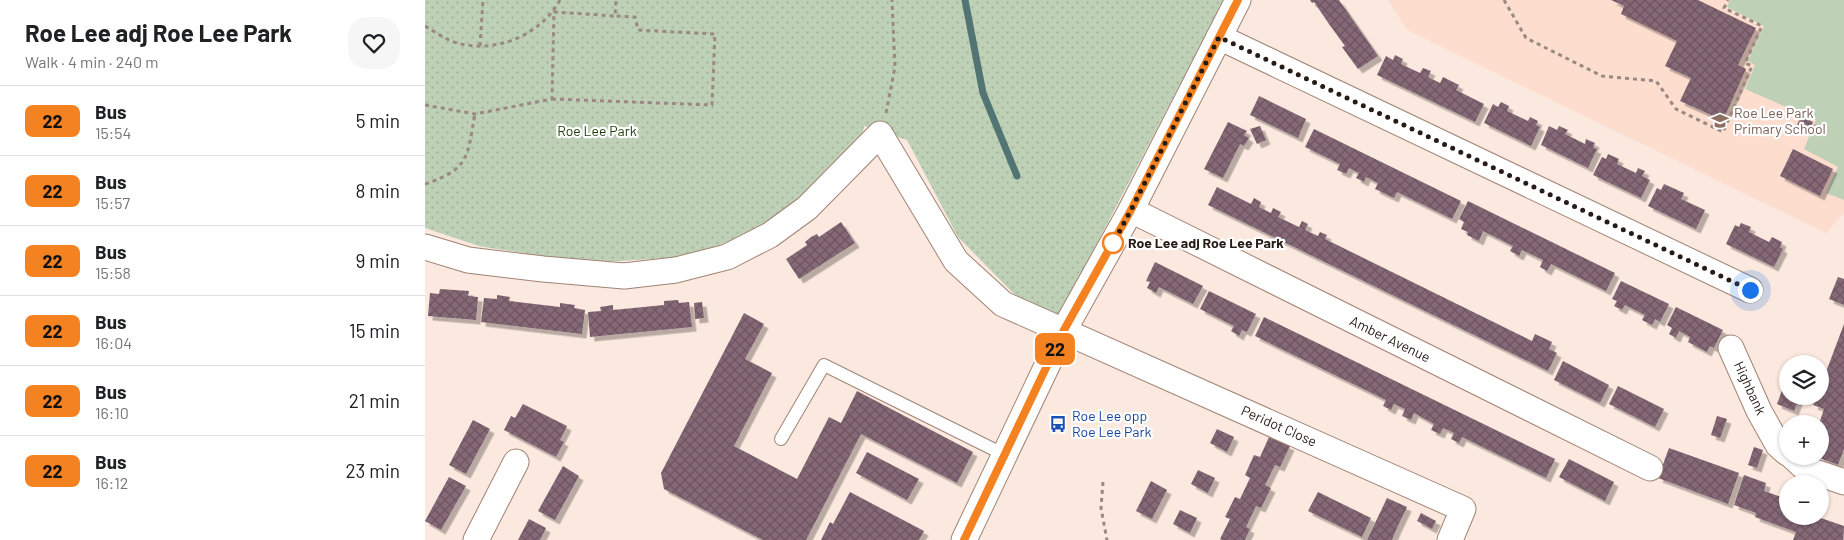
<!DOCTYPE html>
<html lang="en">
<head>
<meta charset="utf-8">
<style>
	body { margin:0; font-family:Barlow,sans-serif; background:#f6f6f6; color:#202124; height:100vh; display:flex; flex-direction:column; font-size:19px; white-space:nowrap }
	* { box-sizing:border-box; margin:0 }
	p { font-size:16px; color:#757577 }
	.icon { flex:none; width:28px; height:28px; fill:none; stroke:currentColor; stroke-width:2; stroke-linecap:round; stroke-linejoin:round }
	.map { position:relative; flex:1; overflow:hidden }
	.side { display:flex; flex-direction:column; background:#fff; width:425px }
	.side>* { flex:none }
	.badge { padding:0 10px; border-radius:8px; font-size:18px; line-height:32px }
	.buttons { position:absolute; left:1354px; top:355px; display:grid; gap:10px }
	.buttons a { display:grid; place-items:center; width:50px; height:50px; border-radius:50%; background:#fff; box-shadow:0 1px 4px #0004; font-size:25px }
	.you { position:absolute; width:25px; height:25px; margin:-12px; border:4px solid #fff; border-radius:50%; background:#1a73e8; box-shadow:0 0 0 8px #1a73e833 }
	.map>.badge { position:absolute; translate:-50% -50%; box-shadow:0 0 0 2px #fff }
	.round { display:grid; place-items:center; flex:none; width:52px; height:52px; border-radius:20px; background:#f6f6f6 }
	.overview { display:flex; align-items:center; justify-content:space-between; height:85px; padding:0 25px }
	h1 { font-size:24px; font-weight:700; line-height:38px }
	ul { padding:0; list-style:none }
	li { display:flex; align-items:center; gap:15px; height:70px; padding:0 25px; border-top:1px solid #e0e0e0 }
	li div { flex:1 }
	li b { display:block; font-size:19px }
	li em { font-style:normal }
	li .badge { min-width:55px; font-weight:700; text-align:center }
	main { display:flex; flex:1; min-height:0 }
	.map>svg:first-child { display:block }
	.built { fill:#fdddcd }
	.park { fill:url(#park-dots) }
	.garden { fill:#bed0b6 }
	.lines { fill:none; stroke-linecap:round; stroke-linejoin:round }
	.stream { stroke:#527574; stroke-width:7 }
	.building { fill:url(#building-cross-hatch); filter:url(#shadow) }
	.lane-casing { stroke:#a08475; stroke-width:14 }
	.street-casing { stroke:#a08475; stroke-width:27 }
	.path { stroke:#998981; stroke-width:3; stroke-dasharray:4 4; stroke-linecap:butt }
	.lane { stroke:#fff; stroke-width:12 }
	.street { stroke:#fff; stroke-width:25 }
	.line-casing { stroke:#fff; stroke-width:11 }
	.line { stroke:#f58220; stroke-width:8 }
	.walk { stroke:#271b16; stroke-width:5; stroke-dasharray:0 9 }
	.stop-dot { fill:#fff; stroke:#f58220; stroke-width:2.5 }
	.labels { text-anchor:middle; stroke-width:4.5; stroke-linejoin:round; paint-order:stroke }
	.education-label { font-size:14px; fill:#785e54; stroke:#fff; text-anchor:start }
	.park-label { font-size:14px; fill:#1c3d07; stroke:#fff }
	.stop-label { font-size:14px; font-weight:bold; fill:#271b16; stroke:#fff; text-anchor:start }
	.street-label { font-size:14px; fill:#271b16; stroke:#fff }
	.transit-label { font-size:14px; fill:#164399; stroke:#fff; text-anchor:start }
</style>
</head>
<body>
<main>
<section class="side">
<div class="overview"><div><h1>Roe Lee adj Roe Lee Park</h1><p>Walk · 4 min · 240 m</p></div><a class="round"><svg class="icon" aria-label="heart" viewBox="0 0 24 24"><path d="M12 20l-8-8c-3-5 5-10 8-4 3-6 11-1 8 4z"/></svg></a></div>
<ul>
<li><span class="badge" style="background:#f58220;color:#111">22</span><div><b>Bus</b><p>15:54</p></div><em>5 min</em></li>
<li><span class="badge" style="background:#f58220;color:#111">22</span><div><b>Bus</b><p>15:57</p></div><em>8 min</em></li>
<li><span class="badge" style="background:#f58220;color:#111">22</span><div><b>Bus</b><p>15:58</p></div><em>9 min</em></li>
<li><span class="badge" style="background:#f58220;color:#111">22</span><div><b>Bus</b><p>16:04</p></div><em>15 min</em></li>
<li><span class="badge" style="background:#f58220;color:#111">22</span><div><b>Bus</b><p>16:10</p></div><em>21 min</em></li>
<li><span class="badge" style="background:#f58220;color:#111">22</span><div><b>Bus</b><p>16:12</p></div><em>23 min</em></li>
</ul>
</section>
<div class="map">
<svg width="1419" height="540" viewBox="0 0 1419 540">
	<defs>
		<pattern id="park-dots" width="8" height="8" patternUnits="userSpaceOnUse" patternTransform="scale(1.25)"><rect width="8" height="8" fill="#bed0b6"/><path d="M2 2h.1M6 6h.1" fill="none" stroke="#a3b29c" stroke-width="1.8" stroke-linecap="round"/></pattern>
		<pattern id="building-cross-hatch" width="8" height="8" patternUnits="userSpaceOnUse" patternTransform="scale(1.25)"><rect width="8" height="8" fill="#856977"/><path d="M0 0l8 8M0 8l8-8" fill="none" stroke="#6d5661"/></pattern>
		<filter id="shadow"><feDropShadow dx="4.5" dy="4.5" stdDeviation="0" flood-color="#0004"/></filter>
	</defs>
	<rect width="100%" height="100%" fill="#fbe8de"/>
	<path class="built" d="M963 0H1419V213L1401 233 982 30Z"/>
	<path class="park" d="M0 0H799L633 318 591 296 533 237 482 140 439 126 436 145 365 214 315 238 259 257 162 263 54 246 0 228Z"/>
	<path class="garden" d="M1305 0H1419V200L1401 193 1413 167 1379 149 1391 120 1320 89 1330 65 1323 61 1339 26 1302 7Z"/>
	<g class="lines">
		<path class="stream" d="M540 0 558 93 592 176"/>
	</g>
	<g class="building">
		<path d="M885 0H914L953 56 933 69 917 47 920 46 904 24 889 2 887 3Z"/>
		<path d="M1186 0H1273L1331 28 1313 65 1321 69 1301 114 1291 117 1255 101 1266 78 1240 66 1252 41 1196 14 1199 6Z"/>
		<path d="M970 55 978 59 976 64 995 73 998 68 1006 71 1003 77 1015 83 1018 77 1034 85 1031 90 1059 104 1050 122 952 75 961 56 968 60Z"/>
		<path d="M834 96 881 119 873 138 825 115Z"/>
		<path d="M1076 102 1084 106 1082 111 1103 121 1105 117 1113 121 1111 125 1115 127 1106 146 1059 123 1068 104 1073 107Z"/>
		<path d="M1376 116 1388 122 1384 130 1372 125Z"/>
		<path d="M803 122 822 131 819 135 824 138 819 146 815 144 798 178 779 169Z"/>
		<path d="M835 126 841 140 832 144 825 129Z"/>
		<path d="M1124 126 1132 130 1134 126 1143 130 1140 134 1160 144 1161 139 1170 143 1168 148 1172 149 1163 168 1116 145Z"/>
		<path d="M889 129 1036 201 1027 219 972 192 969 198 950 189 953 183 941 177 939 182 931 178 934 173 924 168 921 174 912 170 915 164 880 147Z"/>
		<path d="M1368 149 1408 169 1395 196 1355 176Z"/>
		<path d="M1183 154 1194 159 1192 164 1211 173 1213 168 1220 171 1217 176 1225 180 1216 198 1168 175 1177 157 1181 159Z"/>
		<path d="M1239 184 1259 193 1256 199 1280 210 1271 229 1223 206 1232 188 1236 190Z"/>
		<path d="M792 187 826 204 829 198 836 202 834 207 846 213 848 208 856 212 853 217 874 227 877 221 883 224 880 230 893 236 895 232 902 235 900 239 1107 341 1110 334 1127 342 1124 349 1132 353 1123 371 783 205Z"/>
		<path d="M1043 201 1190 273 1181 291 1126 264 1122 271 1115 267 1118 260 1097 250 1094 256 1085 251 1088 246 1058 231 1054 241 1042 235 1043 232 1036 229 1039 222 1034 219Z"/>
		<path d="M416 222 430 243 374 279 361 259 382 245 380 242 386 237 392 234 394 237Z"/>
		<path d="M1316 223 1326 227 1324 232 1344 242 1347 237 1357 242 1355 247 1358 249 1349 267 1301 244 1310 225 1314 227Z"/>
		<path d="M730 262 778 286 768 304 734 287 731 293 722 288 725 282 721 281Z"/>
		<path d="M1413 277 1419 279V305L1404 299Z"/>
		<path d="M1196 281 1244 304 1235 322 1230 319 1227 325 1217 320 1220 315 1200 305 1197 310 1189 306 1192 301 1187 299Z"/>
		<path d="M15 289 44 291 43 296 53 297 51 320 3 316 5 293 14 294Z"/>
		<path d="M784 291 831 314 822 332 817 330 814 336 806 331 809 326 775 309Z"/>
		<path d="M72 295 85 297 84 301 135 307V303L150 305 149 308 160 310 157 334 56 322 59 298 72 299Z"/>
		<path d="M253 300 254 303 264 302 267 327 165 337 163 312 176 311 175 307 188 305V310L239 305V301Z"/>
		<path d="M277 302 279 318 270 319 269 303Z"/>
		<path d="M1251 307 1298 330 1289 348 1285 346 1282 352 1263 342 1265 337 1254 331 1251 338 1244 334 1247 328 1242 325Z"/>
		<path d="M319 313 339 324 320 359 347 373 309 446 372 479 404 417 416 423 432 391 548 452 532 483 436 434 381 540H338L239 489 236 473Z"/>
		<path d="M839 317 1130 459 1121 478 1037 437 1034 443 1026 439 1029 433 1018 428 1015 434 1006 430 1009 424 989 413 986 420 977 416 980 409 969 404 966 410 958 406 961 400 830 336Z"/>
		<path d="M1419 324V449L1413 465 1389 456H1395L1394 424 1399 409 1388 405 1392 396H1395V388Z"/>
		<path d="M1138 361 1184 385 1175 403 1129 380Z"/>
		<path d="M1359 385 1362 386V396H1375L1369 411 1352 404Z"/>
		<path d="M1193 386 1239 409 1230 427 1184 404Z"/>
		<path d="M98 404 142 426 135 440 139 442 131 457 79 430 86 416 90 418Z"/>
		<path d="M1292 416 1302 419 1295 438 1286 435Z"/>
		<path d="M48 420 65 429 41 474 24 465Z"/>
		<path d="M792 429 809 437 802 452 785 443Z"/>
		<path d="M844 437 865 446 855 467 850 465 840 485 846 488 836 508 831 506 821 527 825 529 820 540H797L795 539 805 519 800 517 810 497 815 499 825 478 820 475 829 455 835 457Z"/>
		<path d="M1329 447 1338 450 1332 468 1323 465Z"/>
		<path d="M1244 448 1314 473 1303 504 1233 478Z"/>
		<path d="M442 452 494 479 482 500 431 473Z"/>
		<path d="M1144 459 1189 482 1180 501 1134 477Z"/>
		<path d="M138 466 154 476 130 520 113 511Z"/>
		<path d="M773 470 790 478 783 493 766 484Z"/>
		<path d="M1319 475 1341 483 1339 491 1362 499V516H1390L1419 526 1418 540H1368L1371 532 1330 517 1331 513 1309 505Z"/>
		<path d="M24 477 41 486 16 530 0 521Z"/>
		<path d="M726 481 742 490 727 519 711 511Z"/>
		<path d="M425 492 499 531 494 540H396L405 522 408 524Z"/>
		<path d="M893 492 946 518 937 537 883 511Z"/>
		<path d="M962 498 982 507 971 530 967 540H942Z"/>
		<path d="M755 510 772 518 765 533 748 524Z"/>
		<path d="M996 513 1011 521 1007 529 992 521Z"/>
		<path d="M104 519 121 528 115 540H93Z"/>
	</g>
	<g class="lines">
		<g class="lane-casing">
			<path id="lane" d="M356 439 399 365 580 455"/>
		</g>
		<g class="street-casing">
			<g id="street">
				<path d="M794 37 1325 290"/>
				<path d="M706 210 1225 468"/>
				<path d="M0 247 43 260 118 269 199 276 251 270 302 257 345 235 382 208 455 134 531 261 578 304 1038 509 1025 540"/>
				<path d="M1306 348 1334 411 1353 445 1362 453"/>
				<path d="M1367 456 1381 469 1419 482"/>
				<path d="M51 540 91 462"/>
				<path d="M539 540 639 330 706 210 813 0"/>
			</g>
		</g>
		<g class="path">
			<path d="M1079 0 1101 38 1177 76 1231 81 1251 109 1298 132 1327 66 1320 63 1337 26 1299 8 1303 0"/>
			<path d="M0 26C8 31 16 36 24 40 64 57 115 37 135 0"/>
			<path d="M55 46 58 0"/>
			<path d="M127 99 287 105 290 34 213 30 210 17 190 16"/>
			<path d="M0 105 50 114 127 99 129 12 190 16 191 0"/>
			<path d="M461 113 470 67 467 0"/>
			<path d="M0 184C45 169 42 157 50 114"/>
			<path d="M678 482 676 508 682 540"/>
		</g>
		<use href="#lane" class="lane"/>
		<use href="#street" class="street"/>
	</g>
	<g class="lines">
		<g class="line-casing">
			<path id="line" d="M539 540 639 330 706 210 813 0"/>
		</g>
		<use href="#line" class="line"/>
		<path class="walk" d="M688 243 687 245 706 210 794 37 1325 290"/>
	</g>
	<defs>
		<g id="school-bare" transform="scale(1.35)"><path d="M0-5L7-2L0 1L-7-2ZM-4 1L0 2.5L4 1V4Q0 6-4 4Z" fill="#8d6e63" stroke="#fff" stroke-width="2.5" paint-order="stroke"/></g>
		<g id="bus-bare" transform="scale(1.35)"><path d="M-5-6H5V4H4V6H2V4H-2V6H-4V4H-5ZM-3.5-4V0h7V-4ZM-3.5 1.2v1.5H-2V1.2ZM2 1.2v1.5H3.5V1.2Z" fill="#1a4fb4" stroke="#fff" stroke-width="2.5" paint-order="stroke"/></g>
	</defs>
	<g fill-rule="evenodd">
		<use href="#school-bare" x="1295" y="121"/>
		<use href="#bus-bare" x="633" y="424"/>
	</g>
	<circle class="stop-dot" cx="688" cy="243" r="10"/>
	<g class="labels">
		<g class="education-label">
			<text x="1309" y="118">Roe Lee Park<tspan x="1309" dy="16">Primary School</tspan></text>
		</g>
		<g class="park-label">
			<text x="172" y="136">Roe Lee Park</text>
		</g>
		<g class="stop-label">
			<text x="703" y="248">Roe Lee adj Roe Lee Park</text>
		</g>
		<g class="street-label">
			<text transform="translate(965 339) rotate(26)" y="5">Amber Avenue</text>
			<text transform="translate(1325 388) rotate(65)" y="5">Highbank</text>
			<text transform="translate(854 426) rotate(24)" y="5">Peridot Close</text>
		</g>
		<g class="transit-label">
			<text x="647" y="421">Roe Lee opp<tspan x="647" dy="16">Roe Lee Park</tspan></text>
		</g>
	</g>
</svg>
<div class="buttons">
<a><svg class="icon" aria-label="layers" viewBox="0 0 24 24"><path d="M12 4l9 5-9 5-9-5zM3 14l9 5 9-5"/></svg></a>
<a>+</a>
<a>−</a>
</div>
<div class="you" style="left:1325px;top:290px"></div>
<b class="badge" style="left:630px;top:349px;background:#f58220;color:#111">22</b>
</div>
</main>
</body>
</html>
